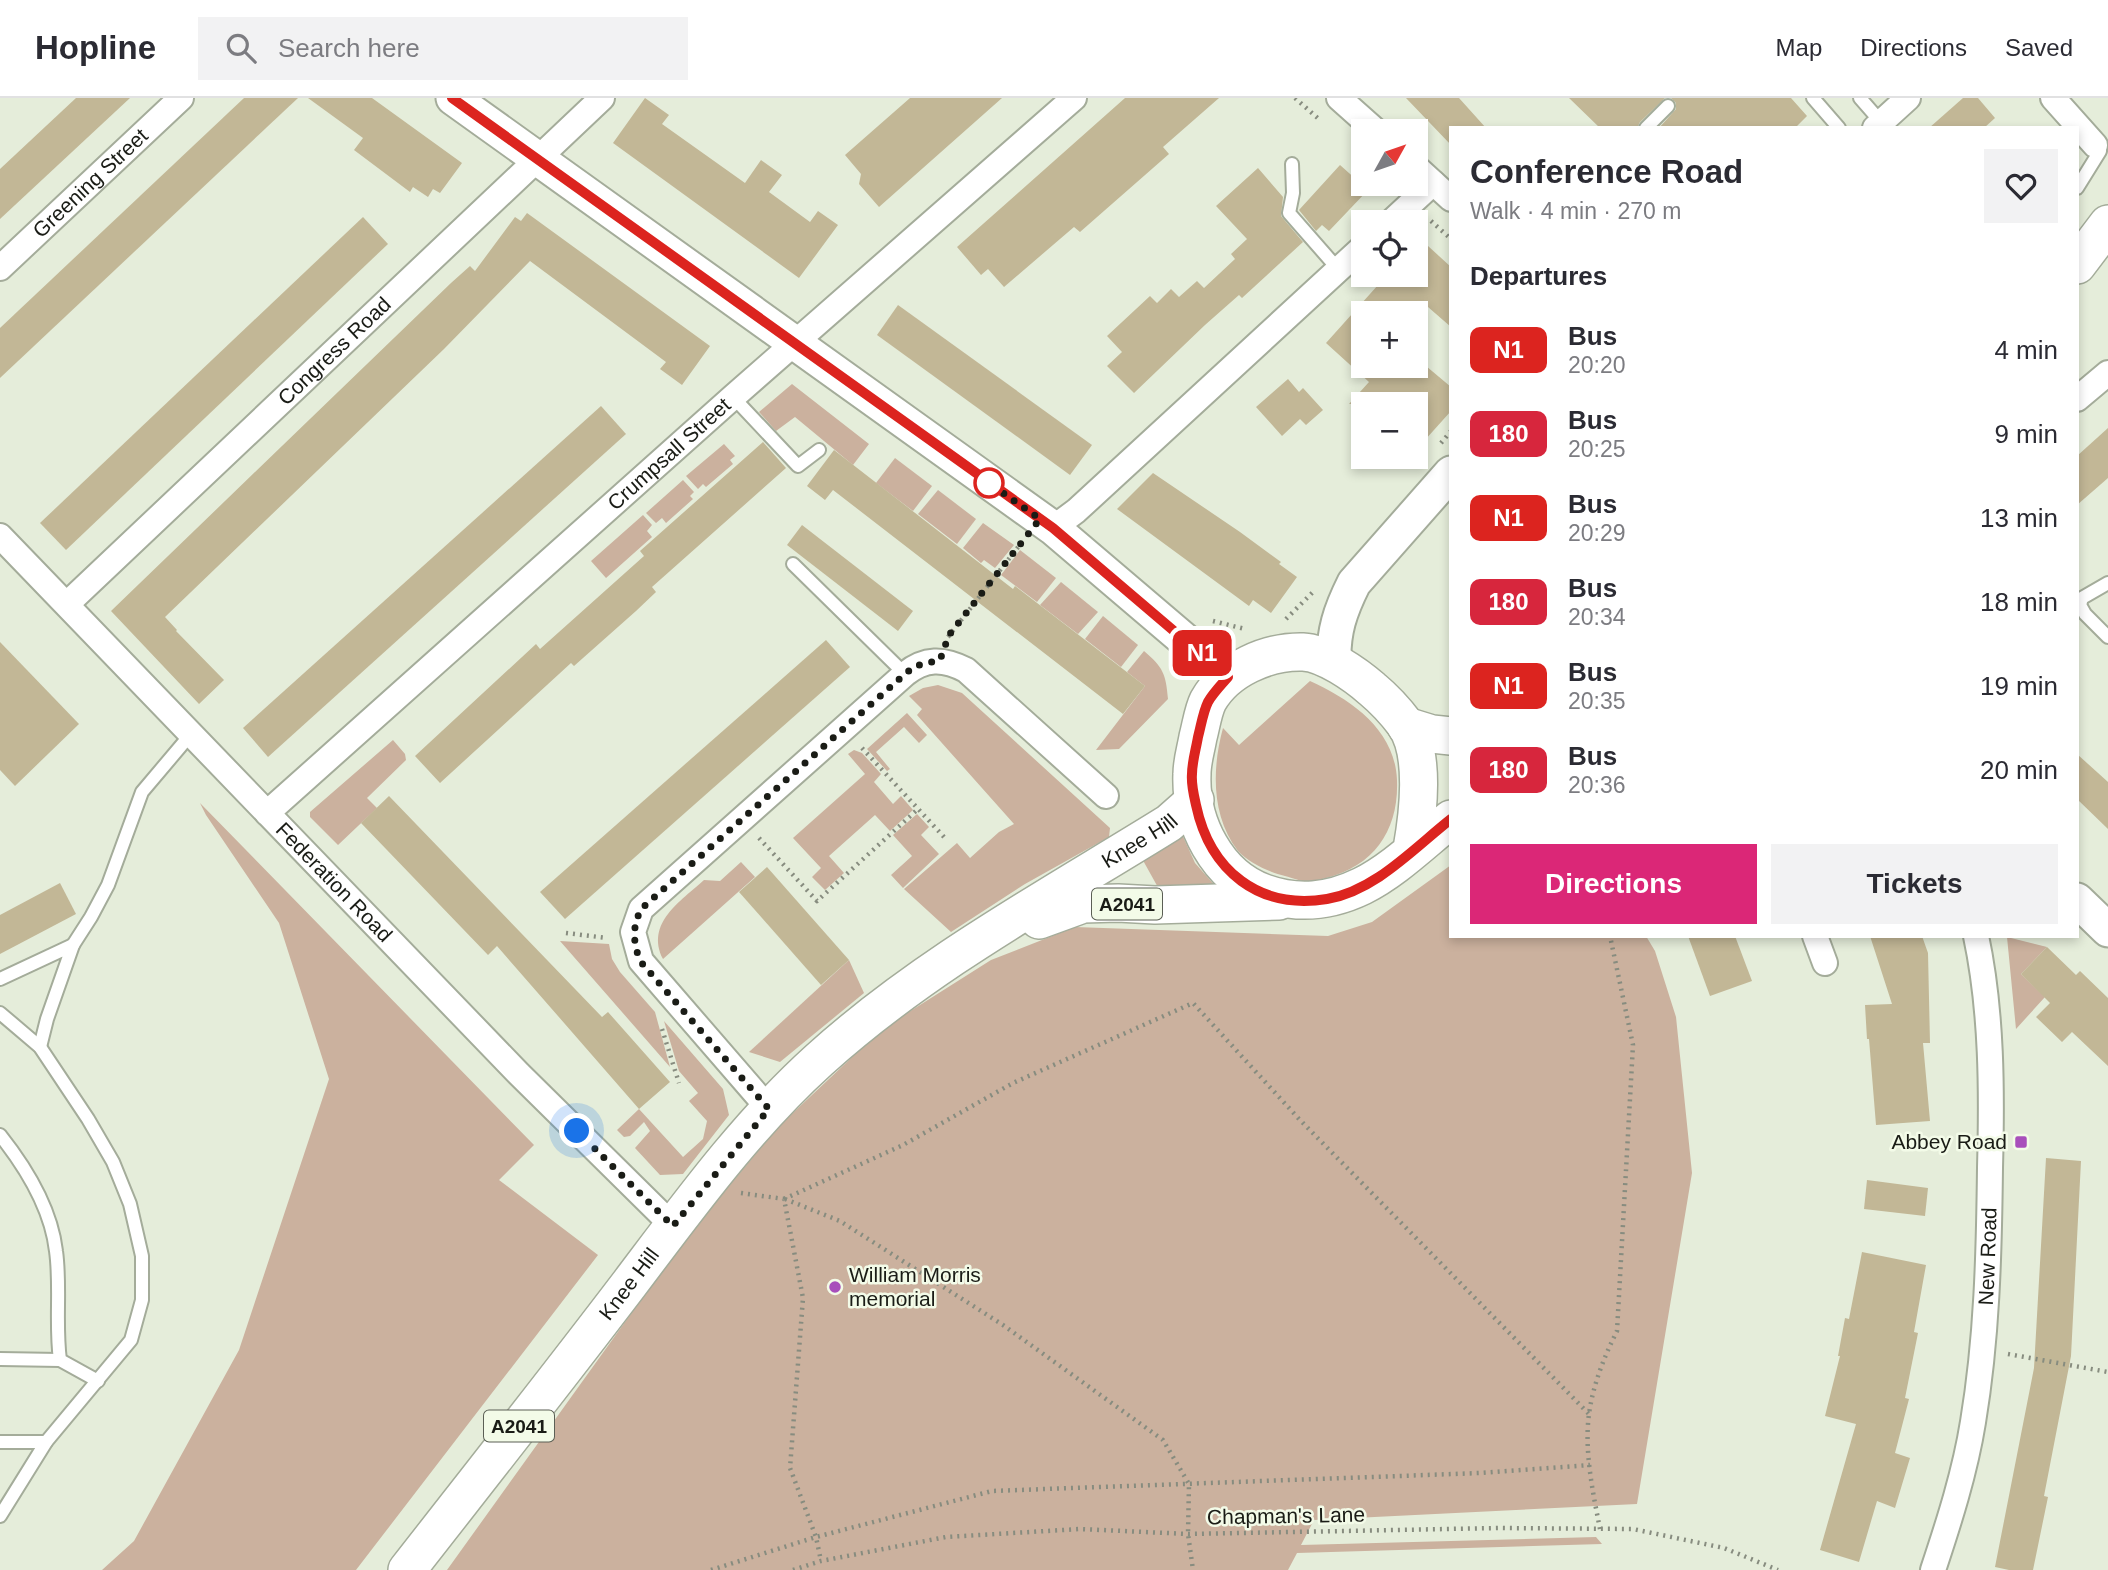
<!DOCTYPE html>
<html lang="en">
<head>
<meta charset="utf-8">
<style>
	body { margin:0; font-family:Arial,sans-serif; background:#f2f2f3; color:#2b2b33; height:100vh; display:flex; flex-direction:column; font-size:26px; white-space:nowrap }
	* { box-sizing:border-box; margin:0 }
	p { font-size:23px; color:#7c7c81 }
	.icon { flex:none; width:38px; height:38px; fill:none; stroke:currentColor; stroke-width:2; stroke-linecap:round; stroke-linejoin:round }
	.map { position:relative; flex:1; overflow:hidden }
	.sheet { position:absolute; left:1449px; top:28px; width:630px; height:812px; display:flex; flex-direction:column; background:#fff; border-radius:0px; box-shadow:0 4px 10px #0003 }
	.sheet>* { flex:none }
	.badge { padding:0 14px; border-radius:10px; font-size:24px; line-height:46px }
	.needle { width:46px; rotate:50deg }
	.fabs { position:absolute; left:1351px; top:21px; display:grid; gap:14px }
	.fabs a { display:grid; place-items:center; width:77px; height:77px; border-radius:0px; background:#fff; box-shadow:0 4px 10px #0003; font-size:35px }
	.you { position:absolute; width:35px; height:35px; margin:-18px; border:5px solid #fff; border-radius:50%; background:#1a73e8; box-shadow:0 0 0 10px #1a73e833 }
	.map>.badge { position:absolute; translate:-50% -50%; box-shadow:0 0 0 4px #fff }
	h2 { padding:0 21px; font-size:26px; line-height:63px }
	.round { display:grid; place-items:center; flex:none; width:74px; height:74px; border-radius:0px; background:#f2f2f3 }
	.head { display:flex; align-items:center; justify-content:space-between; height:119px; padding:0 21px }
	h1 { font-size:33px; font-weight:700; line-height:52px }
	.primary-button { display:flex; gap:14px; margin-top:auto; padding:14px 21px }
	.primary-button a { flex:1; height:80px; border-radius:0px; background:#db2777; color:#fff; font-size:28px; font-weight:700; line-height:80px; text-align:center }
	.primary-button a+a { background:#f2f2f3; color:#2b2b33 }
	ul { padding:0; list-style:none }
	li { display:flex; align-items:center; gap:21px; height:84px; padding:0 21px }
	li div { flex:1 }
	li b { display:block; font-size:26px }
	li em { font-style:normal }
	li .badge { min-width:77px; font-weight:700; text-align:center }
	header { display:flex; align-items:center; gap:42px; box-sizing:border-box; height:98px; padding:0 35px; background:#fff; border-bottom:2px solid #e1e1e2 }
	header strong { font-size:33px }
	nav { display:flex; gap:38px; margin-inline-start:auto; font-size:24px }
	.search { width:490px; height:63px; background:#f2f2f3; display:flex; align-items:center; gap:18px; box-sizing:border-box; padding:0 24px; border-radius:0px; color:#7c7c81; font-size:26px }
	.map>svg:first-child { display:block }
	.green { fill:#cbb19e }
	.building { fill:#c2b796 }
	.lines { fill:none; stroke-linecap:round; stroke-linejoin:round }
	.service-casing { stroke:#a4ac9a; stroke-width:16 }
	.minor-casing { stroke:#a4ac9a; stroke-width:28 }
	.secondary-casing { stroke:#a4ac9a; stroke-width:37 }
	.primary-casing { stroke:#a4ac9a; stroke-width:40 }
	.path { stroke:#878c7f; stroke-width:4.5; stroke-dasharray:2 5; stroke-linecap:butt }
	.service { stroke:#fff; stroke-width:12 }
	.minor { stroke:#fff; stroke-width:24 }
	.secondary { stroke:#fff; stroke-width:33 }
	.primary { stroke:#fff; stroke-width:37 }
	.line-casing { stroke:#fff; stroke-width:16 }
	.line { stroke:#dc241f; stroke-width:10 }
	.walk { stroke:#1a1c16; stroke-width:7; stroke-dasharray:0 12.6 }
	.stop-dot { fill:#fff; stroke:#dc241f; stroke-width:3.5 }
	.poi-dot { fill:#a84fbb; stroke:#f3fbe8; stroke-width:2.5 }
	.labels { text-anchor:middle; stroke-width:5; stroke-linejoin:round; paint-order:stroke }
	.shield { fill:#f3fbe8; stroke:#5b5f55; stroke-width:2 }
	.shield-label { font-size:19px; font-weight:bold; fill:#1a1c16 }
	.street-label { font-size:21px; fill:#1a1c16; stroke:#f3fbe8 }
	.poi-label { font-size:21px; fill:#1a1c16; stroke:#f3fbe8; text-anchor:end }
</style>
</head>
<body>
<header>
<strong>Hopline</strong>
<div class="search"><svg class="icon" aria-label="search" viewBox="0 0 24 24"><circle cx="10" cy="10" r="6"/><path d="M15 15l6 6"/></svg>Search here</div>
<nav><a>Map</a><a>Directions</a><a>Saved</a></nav>
</header>
<div class="map">
<svg width="2108" height="1472" viewBox="0 0 2108 1472">
	<rect width="100%" height="100%" fill="#e5edda"/>
	<g class="green">
		<path d="M792 286 869 346 853 367 795 319 776 333 759 314Z"/>
		<path d="M724 346 735 358 730 362 733 366 706 389 703 386 698 391 686 378Z"/>
		<path d="M895 360 932 388 913 413 876 385Z"/>
		<path d="M683 382 694 394 690 398 693 401 666 425 662 420 656 425 646 415Z"/>
		<path d="M938 392 976 421 957 446 918 416Z"/>
		<path d="M643 417 652 427 647 433 652 439 606 480 591 463Z"/>
		<path d="M983 425 1014 447 995 470 984 462 981 465 963 450Z"/>
		<path d="M1020 452 1056 480 1037 504 1001 477Z"/>
		<path d="M1061 484 1098 514 1078 536 1040 507Z"/>
		<path d="M1103 518 1138 547 1121 569 1085 541Z"/>
		<path d="M1144 553C1163 569 1166 576 1168 601L1119 651 1096 652 1145 588 1127 574Z"/>
		<path d="M1310 583C1352 602 1395 632 1397 682 1399 731 1375 768 1326 780 1321 781 1315 784 1310 784 1303 784 1292 780 1285 778 1269 774 1249 765 1238 753 1211 718 1212 670 1223 630L1239 647Z"/>
		<path d="M938 587 962 595 1110 730 1109 739 1025 786 951 834 904 791 957 745 970 760 999 734 1014 726 917 617 922 611 909 598 923 590Z"/>
		<path d="M907 615 927 637 919 645 904 629 876 654 890 671 887 673 867 651Z"/>
		<path d="M393 642 405 656 406 662 367 700 377 710 338 747 310 719V714Z"/>
		<path d="M854 652 862 655 881 676 874 684 893 706 901 698 913 712 890 733 875 717 829 758 844 775 825 792 812 779 821 770 793 740 865 676 848 656Z"/>
		<path d="M200 705 534 1047 499 1082 598 1157 356 1472H102L134 1443 239 1252 329 981 279 825 206 717Z"/>
		<path d="M917 716 929 729 921 737 939 756 903 790 891 777 912 758 893 737Z"/>
		<path d="M1181 734 1195 765 1217 790 1160 793 1140 757Z"/>
		<path d="M741 764 755 779 663 861C645 825 681 803 704 782L720 783Z"/>
		<path d="M1451 767V838H1646L1655 853 1676 919 1692 1075 1637 1406 1314 1422 1301 1447 1596 1439 1602 1446 1297 1455 1288 1472H447L648 1192 724 1094 779 1028 882 931 991 862 1075 829 1328 838 1372 824Z"/>
		<path d="M2007 839 2047 849 2021 876 2045 899 2016 931Z"/>
		<path d="M560 843 609 846 612 861 620 874 655 914 670 969Z"/>
		<path d="M849 862 864 895 780 964 749 954Z"/>
		<path d="M664 923 723 991 729 1017 683 1076 660 1077 635 1050 650 1033 644 1024 630 1038 624 1039 617 1032 639 1011 683 1059 703 1041 707 1023 689 1003 698 995 679 973Z"/>
	</g>
	<g class="building">
		<path d="M76 0H130L0 121V71Z"/>
		<path d="M244 0H298L0 280V230Z"/>
		<path d="M308 0H372L462 65 440 95 433 91 428 99 413 89 410 94 354 52 363 40Z"/>
		<path d="M645 0 669 17 662 26 745 85 761 62 782 77 769 94 810 124 818 113 838 127 799 180 613 45Z"/>
		<path d="M910 0H1002L879 109 859 86 861 76 845 57Z"/>
		<path d="M1125 0H1219L1163 49 1169 56 1080 134 1074 129 1004 189 988 171 981 177 957 149Z"/>
		<path d="M1406 0H1459L1486 30H1451V47Z"/>
		<path d="M1569 0H1665L1640 24 1637 30H1600Z"/>
		<path d="M1671 0H1791L1807 18 1795 30H1659L1676 11V5Z"/>
		<path d="M1963 0H1978L1995 20 1984 30H1929Z"/>
		<path d="M1340 67 1368 92 1329 133 1322 127 1316 133 1299 112Z"/>
		<path d="M1258 70 1283 99 1281 118 1303 144 1242 200 1239 197 1205 227 1134 295 1107 268 1122 254 1107 238 1150 198 1157 205 1171 191 1179 199 1197 183 1204 190 1235 161 1231 156 1247 141 1216 108Z"/>
		<path d="M527 115 710 248 682 287 660 271 666 264 530 163 444 251 165 519 177 532 176 533 224 582 199 606 111 513 451 185 470 168 475 173 515 119 521 123Z"/>
		<path d="M363 119 388 146 66 452 40 425Z"/>
		<path d="M1416 137 1451 169V229L1428 209 1422 215H1363V268H1426L1451 289V313L1416 352V306H1349L1369 284 1326 245 1387 177H1416Z"/>
		<path d="M898 207 1092 347 1070 377 877 237Z"/>
		<path d="M1288 281 1299 294 1303 290 1323 312 1306 327 1300 321 1282 338 1256 309Z"/>
		<path d="M601 308 626 336 268 659 243 630Z"/>
		<path d="M2108 330V380L2077 407V358Z"/>
		<path d="M763 344 786 370 652 489 656 494 636 513 574 568 571 565 440 685 415 658 536 546 540 551 644 458 640 453Z"/>
		<path d="M834 352 1013 491 1015 488 1145 588 1123 616 833 392 825 402 807 388Z"/>
		<path d="M1153 375 1240 434 1281 464 1279 466 1297 479 1271 515 1253 502 1249 508 1117 411Z"/>
		<path d="M802 427 913 513 898 533 787 447Z"/>
		<path d="M826 542 850 569 565 821 540 794Z"/>
		<path d="M0 544 79 626 15 688 0 672Z"/>
		<path d="M2077 656 2108 684V731L2077 701Z"/>
		<path d="M389 698 602 919 608 914 670 984 639 1011 497 848 488 857 361 725Z"/>
		<path d="M767 769 849 862 821 887 739 794Z"/>
		<path d="M60 785 76 816 0 856V817Z"/>
		<path d="M1688 838H1735L1752 883 1710 898Z"/>
		<path d="M1870 838H1922L1928 855 1930 945H1923L1930 1023 1876 1027 1869 941H1867L1865 907 1892 906Z"/>
		<path d="M2047 849 2076 877 2080 873 2108 900V968L2072 934 2062 944 2036 919 2050 905 2021 876Z"/>
		<path d="M2046 1060 2081 1063 2071 1258 2044 1398 2048 1399 2033 1472H2009L1995 1469 2034 1270Z"/>
		<path d="M1867 1082 1928 1090 1925 1118 1864 1111Z"/>
		<path d="M1862 1154 1926 1167 1914 1234 1918 1235 1905 1300 1909 1301 1895 1355 1910 1360 1895 1410 1877 1403 1859 1464 1820 1452 1856 1326 1825 1318 1840 1258H1838L1845 1220 1849 1221Z"/>
	</g>
	<g class="lines">
		<g class="service-casing">
			<g id="service">
				<path d="M1813 0 1839 30"/>
				<path d="M1860 0 1881 24"/>
				<path d="M1646 30 1668 8"/>
				<path d="M1292 66 1293 95 1289 115 1338 171"/>
				<path d="M2077 90 2100 53"/>
				<path d="M733 299 798 368 819 352"/>
				<path d="M793 466 905 576"/>
				<path d="M2108 485 2082 500 2080 507 2085 516 2108 539"/>
				<path d="M73 847 91 819 108 787 142 694 191 636"/>
				<path d="M0 881 73 847 47 921 40 949"/>
				<path d="M0 915 40 949 88 1021 113 1064 130 1106 142 1158V1202L131 1242 46 1344H0"/>
				<path d="M0 1037C27 1071 51 1110 56 1153 61 1189 55 1226 60 1262L98 1283"/>
				<path d="M0 1261 60 1262"/>
				<path d="M0 1418 46 1344"/>
			</g>
		</g>
		<g class="minor-casing">
			<g id="minor">
				<path d="M1339 0 1376 33"/>
				<path d="M2053 0 2095 47"/>
				<path d="M1875 30 1908 0"/>
				<path d="M1416 69 1451 101"/>
				<path d="M1391 124 1433 85"/>
				<path id="s1" d="M0 170 181 0"/>
				<path d="M2077 301 2108 275"/>
				<path d="M1053 430 1076 413 1363 149"/>
				<path id="s2" d="M0 438 519 976 673 1128"/>
				<path id="s3" d="M67 506 602 0"/>
				<path id="s4" d="M267 715 733 299 1074 0"/>
				<path d="M1815 838 1825 865"/>
				<path d="M769 1011 641 863 633 834 641 811 905 576C925 560 943 560 966 572L1106 698"/>
				<path id="s5" d="M1933 1472C1949 1424 1965 1374 1973 1324 1987 1240 1989 1156 1990 1070 1992 994 1992 913 1976 838"/>
			</g>
		</g>
		<g class="secondary-casing">
			<g id="secondary">
				<path d="M453 0 1053 430 1228 579"/>
				<path d="M1334 564C1333 534 1340 513 1354 485L1451 375"/>
				<path d="M2077 802 2108 832"/>
			</g>
		</g>
		<g class="primary-casing">
			<g id="primary">
				<path d="M2077 167 2108 126"/>
				<path d="M1406 628 1432 636 1451 638"/>
				<path d="M1412 751C1418 717 1426 656 1405 626 1396 614 1384 601 1372 591 1356 577 1325 555 1303 554 1268 553 1226 571 1208 603 1203 613 1201 628 1198 639 1196 651 1192 663 1192 676 1190 725 1217 778 1264 795 1298 807 1329 804 1362 788 1394 772 1422 744 1451 721"/>
				<path d="M1039 822 1083 806 1118 805 1155 807 1279 803"/>
				<path id="s6" d="M407 1472C482 1376 557 1281 630 1185 689 1107 747 1027 819 962 924 867 1050 799 1169 725L1195 702"/>
			</g>
		</g>
		<g class="path">
			<path d="M1295 0 1321 23"/>
			<path d="M1353 53 1363 61"/>
			<path d="M1431 123 1451 141"/>
			<path d="M1441 345 1451 333"/>
			<path d="M1286 521 1315 492"/>
			<path d="M1213 523 1245 531"/>
			<path d="M948 539 1022 444"/>
			<path d="M862 650 944 739"/>
			<path d="M759 740 817 803 918 711"/>
			<path d="M566 835 607 840"/>
			<path d="M662 931 679 985"/>
			<path d="M741 1095 784 1101 803 1200 790 1370 816 1439 821 1463"/>
			<path d="M784 1101 903 1047 1013 985 1193 905 1300 1022 1589 1316"/>
			<path d="M785 1101 840 1123 1003 1227 1163 1342 1189 1386 1188 1436 1193 1472"/>
			<path d="M2008 1256 2108 1274"/>
			<path d="M1600 1431C1593 1395 1584 1353 1589 1316 1593 1287 1604 1259 1617 1233L1633 947 1610 838"/>
			<path d="M711 1472 816 1439 992 1393 1480 1375 1590 1367"/>
			<path d="M793 1472 821 1463 946 1439 1080 1431 1188 1436 1499 1430 1633 1431 1724 1450 1778 1472"/>
		</g>
		<use href="#service" class="service"/>
		<use href="#minor" class="minor"/>
		<use href="#secondary" class="secondary"/>
		<use href="#primary" class="primary"/>
	</g>
	<g class="lines">
		<g class="line-casing">
			<path id="line" d="M452 0 1053 430 1228 579C1222 586 1213 595 1208 604 1203 614 1201 628 1198 639 1196 651 1192 664 1192 676 1191 686 1194 698 1196 707 1210 773 1259 812 1327 801 1375 793 1414 750 1451 721"/>
		</g>
		<use href="#line" class="line"/>
		<path class="walk" d="M577 1033 673 1128 769 1011 640 863C633 843 632 830 641 811L905 576 915 568 940 562 949 537 1040 421 986 383 989 385"/>
	</g>
	<circle class="stop-dot" cx="989" cy="385" r="14"/>
	<g class="poi-dot">
		<rect x="2014" y="1037" width="14" height="14" rx="3.5"/>
		<circle cx="835" cy="1189" r="7"/>
	</g>
	<g class="labels">
		<g class="shield">
			<rect x="1092" y="790.5" width="70" height="31" rx="5"/>
			<rect x="484" y="1312.5" width="70" height="31" rx="5"/>
		</g>
		<g class="shield-label">
			<text x="1127" y="813">A2041</text>
			<text x="519" y="1335">A2041</text>
		</g>
		<g class="street-label">
			<text dy="7" stroke="none"><textPath href="#s1" startOffset="124">Greening Street</textPath></text>
			<text dy="7" stroke="none"><textPath href="#s3" startOffset="368">Congress Road</textPath></text>
			<text dy="7" stroke="none"><textPath href="#s4" startOffset="539">Crumpsall Street</textPath></text>
			<text dy="7" stroke="none"><textPath href="#s6" startOffset="1045">Knee Hill</textPath></text>
			<text dy="7" stroke="none"><textPath href="#s2" startOffset="481">Federation Road</textPath></text>
			<text dy="7" stroke="none"><textPath href="#s5" startOffset="320">New Road</textPath></text>
			<text dy="7" stroke="none"><textPath href="#s6" startOffset="362">Knee Hill</textPath></text>
			<text transform="translate(1286 1418) rotate(-1)" y="7">Chapman's Lane</text>
		</g>
		<g class="poi-label">
			<text x="2007" y="1051">Abbey Road</text>
			<text x="849" y="1184" text-anchor="start">William Morris<tspan x="849" dy="24">memorial</tspan></text>
		</g>
	</g>
</svg>
<div class="fabs">
<a><svg class="needle" viewBox="-14 -14 28 28"><path d="M0-13l5 13h-10z" fill="#e53935"/><path d="M0 13l5-13h-10z" fill="#7c7c81"/></svg></a>
<a><svg class="icon" aria-label="locate" viewBox="0 0 24 24"><circle cx="12" cy="12" r="6"/><path d="M12 2v4M12 18v4M2 12h4M18 12h4"/></svg></a>
<a>+</a>
<a>−</a>
</div>
<div class="you" style="left:577px;top:1033px"></div>
<b class="badge" style="left:1202px;top:555px;background:#dc241f;color:#fff">N1</b>
<section class="sheet">
<div class="head"><div><h1>Conference Road</h1><p>Walk · 4 min · 270 m</p></div><a class="round"><svg class="icon" aria-label="heart" viewBox="0 0 24 24"><path d="M12 20l-8-8c-3-5 5-10 8-4 3-6 11-1 8 4z"/></svg></a></div>
<h2>Departures</h2>
<ul>
<li><span class="badge" style="background:#dc241f;color:#fff">N1</span><div><b>Bus</b><p>20:20</p></div><em>4 min</em></li>
<li><span class="badge" style="background:#d7263d;color:#fff">180</span><div><b>Bus</b><p>20:25</p></div><em>9 min</em></li>
<li><span class="badge" style="background:#dc241f;color:#fff">N1</span><div><b>Bus</b><p>20:29</p></div><em>13 min</em></li>
<li><span class="badge" style="background:#d7263d;color:#fff">180</span><div><b>Bus</b><p>20:34</p></div><em>18 min</em></li>
<li><span class="badge" style="background:#dc241f;color:#fff">N1</span><div><b>Bus</b><p>20:35</p></div><em>19 min</em></li>
<li><span class="badge" style="background:#d7263d;color:#fff">180</span><div><b>Bus</b><p>20:36</p></div><em>20 min</em></li>
</ul>
<div class="primary-button"><a>Directions</a><a>Tickets</a></div>
</section>
</div>
</body>
</html>
